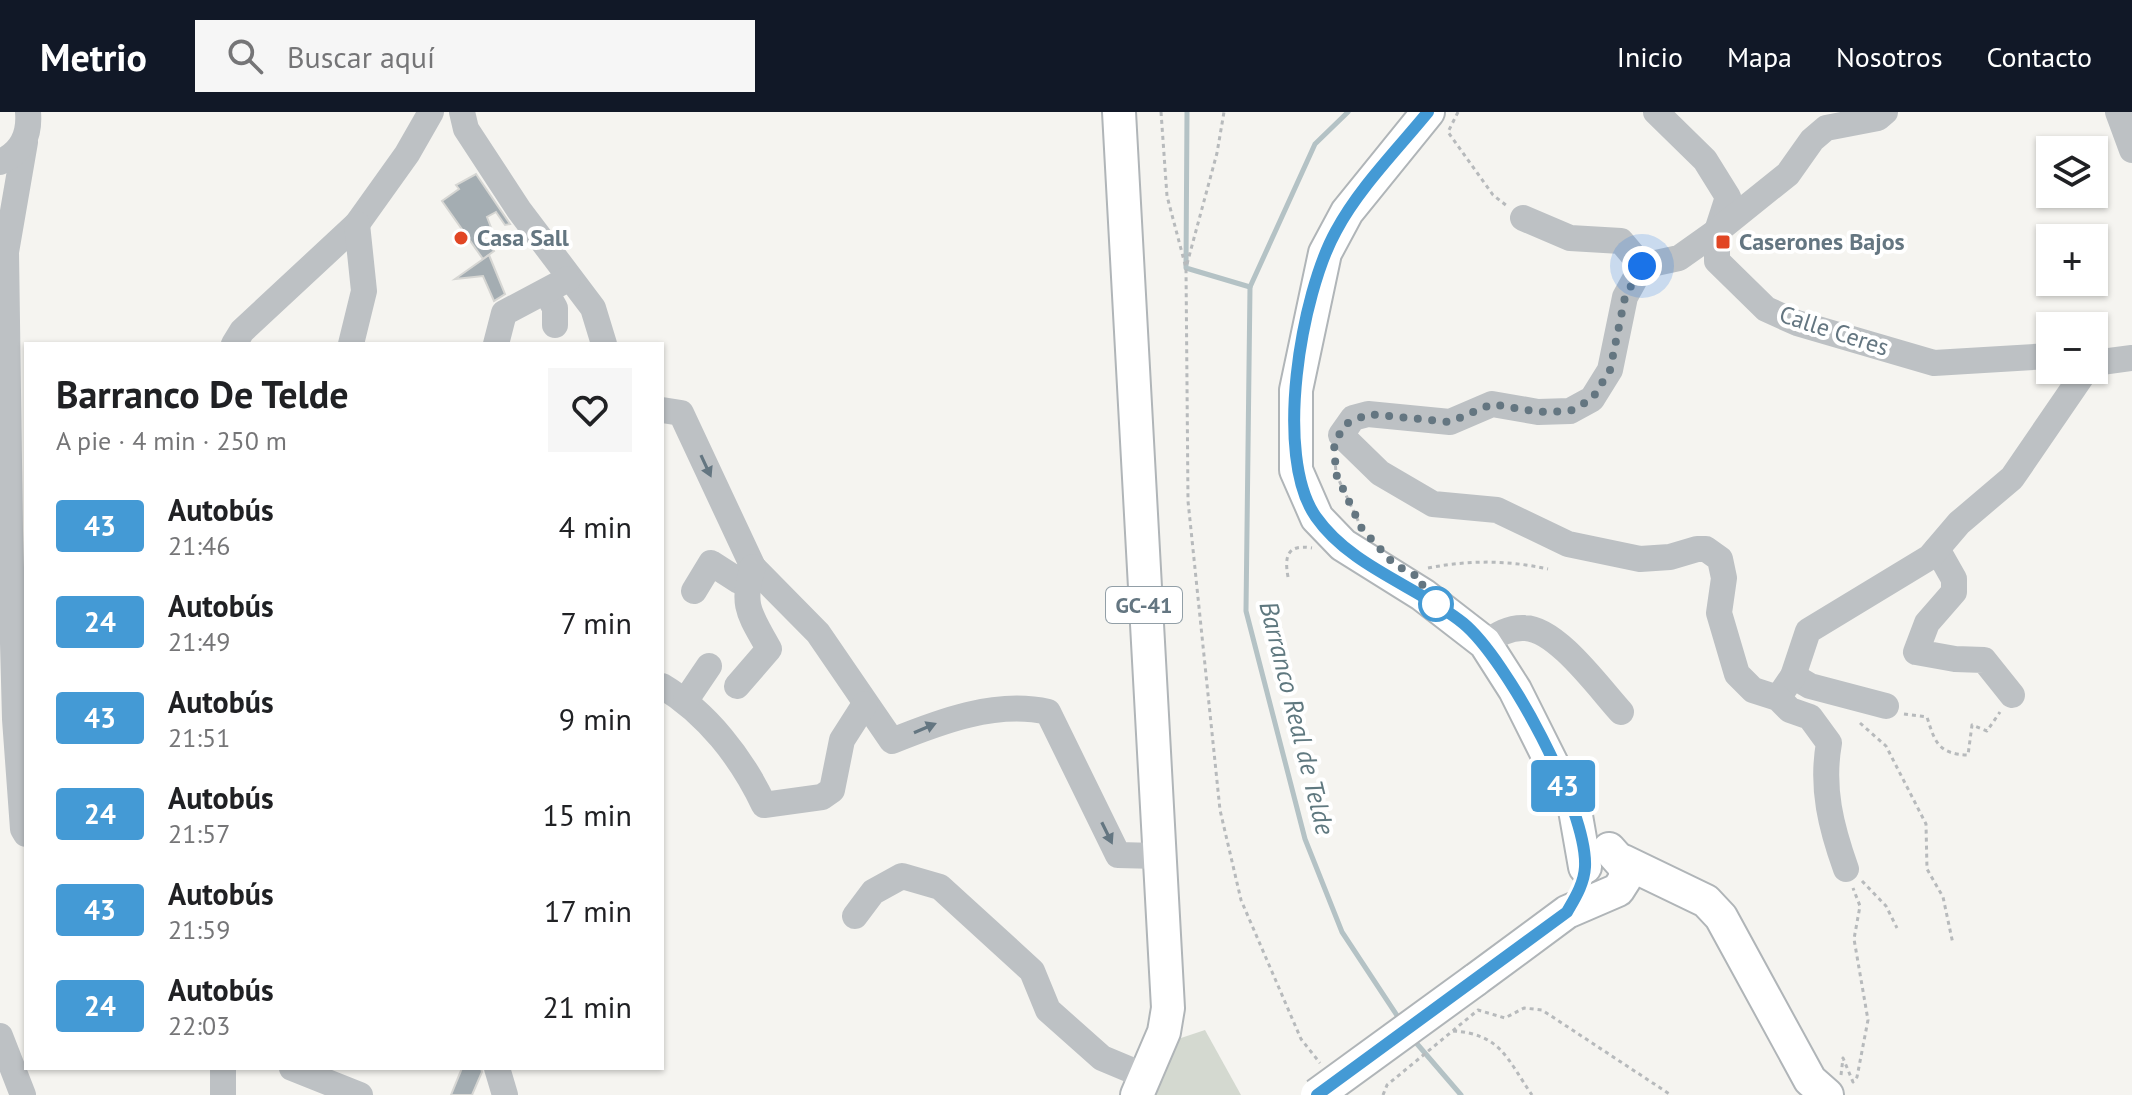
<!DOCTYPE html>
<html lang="es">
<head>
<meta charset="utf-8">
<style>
	body { margin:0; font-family:"PT Sans",sans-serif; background:#f6f6f6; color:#202124; height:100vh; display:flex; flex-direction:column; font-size:30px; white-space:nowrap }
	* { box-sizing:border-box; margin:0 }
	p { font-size:26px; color:#757577 }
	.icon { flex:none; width:44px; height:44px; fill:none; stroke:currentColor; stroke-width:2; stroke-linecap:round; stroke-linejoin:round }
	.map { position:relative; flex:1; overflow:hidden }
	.details { position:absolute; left:24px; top:230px; width:640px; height:728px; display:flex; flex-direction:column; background:#fff; border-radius:0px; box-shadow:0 2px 6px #0004 }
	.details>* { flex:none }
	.badge { padding:0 16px; border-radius:6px; font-size:28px; line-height:52px }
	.tools { position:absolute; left:2036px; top:24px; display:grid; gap:16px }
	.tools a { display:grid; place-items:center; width:72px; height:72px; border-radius:0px; background:#fff; box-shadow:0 2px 6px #0004; font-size:40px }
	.you { position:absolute; width:40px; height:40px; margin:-20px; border:6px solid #fff; border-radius:50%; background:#1a73e8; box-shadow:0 0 0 12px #1a73e833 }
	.map>.badge { position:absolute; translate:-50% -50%; box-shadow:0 0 0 4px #fff }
	.round { display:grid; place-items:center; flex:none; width:84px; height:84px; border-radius:0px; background:#f6f6f6 }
	.head { display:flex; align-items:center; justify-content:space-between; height:136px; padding:0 32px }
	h1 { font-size:38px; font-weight:700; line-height:60px }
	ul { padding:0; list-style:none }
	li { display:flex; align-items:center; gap:24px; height:96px; padding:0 32px }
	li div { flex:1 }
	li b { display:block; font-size:30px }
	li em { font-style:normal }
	li .badge { min-width:88px; font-weight:700; text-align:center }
	header { display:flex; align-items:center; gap:48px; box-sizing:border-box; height:112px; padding:0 40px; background:#111827; color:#fff }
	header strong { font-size:38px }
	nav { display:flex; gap:44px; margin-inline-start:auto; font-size:28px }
	.search { width:560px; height:72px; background:#f6f6f6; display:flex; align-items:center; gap:20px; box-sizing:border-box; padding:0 28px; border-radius:0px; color:#757577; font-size:30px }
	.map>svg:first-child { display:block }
	.green { fill:#d4d9d0 }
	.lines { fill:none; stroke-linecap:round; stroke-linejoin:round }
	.stream { stroke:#b4c2c5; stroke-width:5 }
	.building { fill:#a4adb2; stroke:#d6d6d3; stroke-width:2 }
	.major-casing { stroke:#b0b5b8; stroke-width:36 }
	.path { stroke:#b7babc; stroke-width:3; stroke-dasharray:4 4; stroke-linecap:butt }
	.minor { stroke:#bdc1c4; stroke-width:26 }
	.major { stroke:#fff; stroke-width:32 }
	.major-bridge-casing { stroke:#b0b5b8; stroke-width:36; stroke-linecap:butt }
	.major-bridge { stroke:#fff; stroke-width:32 }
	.oneway { fill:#647681 }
	.line-casing { stroke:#fff; stroke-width:18 }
	.line { stroke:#449ad5; stroke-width:12 }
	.walk { stroke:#647681; stroke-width:8; stroke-dasharray:0 14.4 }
	.poi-dot { fill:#e14624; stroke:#fff; stroke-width:3 }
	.stop-dot { fill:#fff; stroke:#449ad5; stroke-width:4 }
	.labels { text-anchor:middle; stroke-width:8; stroke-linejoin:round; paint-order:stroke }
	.shield { fill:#fff; stroke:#929fa7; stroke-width:2 }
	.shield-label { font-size:22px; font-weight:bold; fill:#647681 }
	.poi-label { font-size:24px; font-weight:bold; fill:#647681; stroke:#fff; text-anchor:start }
	.street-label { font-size:24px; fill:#647681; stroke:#fff }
	.water-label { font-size:26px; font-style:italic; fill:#5f787f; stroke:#fff }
</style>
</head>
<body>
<header>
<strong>Metrio</strong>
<div class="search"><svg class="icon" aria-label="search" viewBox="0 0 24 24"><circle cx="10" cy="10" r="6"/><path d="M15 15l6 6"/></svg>Buscar aquí</div>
<nav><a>Inicio</a><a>Mapa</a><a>Nosotros</a><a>Contacto</a></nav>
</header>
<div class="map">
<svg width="2132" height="983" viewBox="0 0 2132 983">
	<rect width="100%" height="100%" fill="#f5f4f0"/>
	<path class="green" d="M1205 918 1241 983H1154L1169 930Z"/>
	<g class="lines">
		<g class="stream">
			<path d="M1187 0 1186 156 1250 175"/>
			<path d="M1348 0 1315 32 1250 175 1246 499 1305 727 1342 820 1400 908"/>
			<path d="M1412 926 1461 983"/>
		</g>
	</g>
	<g class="building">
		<path d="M476 62 510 112 505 113 496 100 487 105 492 118 481 121 494 139 483 147 442 89 459 77 456 73Z"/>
		<path d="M489 143 505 182 494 189 483 164 455 167Z"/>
		<path d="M462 956H481L482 960 472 983H451Z"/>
	</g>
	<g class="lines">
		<g class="major-casing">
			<g id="major">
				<path d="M1119 0 1168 896 1164 920 1137 983"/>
				<path d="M1428 0 1347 100 1325 141 1296 278V358L1317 406 1343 433 1423 483 1485 531 1515 578 1575 698 1585 755"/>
				<path d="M1623 749 1706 789 1721 805 1810 968 1827 983"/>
				<path d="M1475 868 1567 800 1618 778 1625 767V755L1609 737"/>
			</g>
		</g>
		<g class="path">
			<path d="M1161 0 1167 84 1186 156 1188 389 1220 698 1241 788 1301 927 1320 951"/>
			<path d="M1458 0 1448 20 1493 83 1507 94"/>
			<path d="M1187 152 1217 41 1224 0"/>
			<path d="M1335 346 1336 362 1362 417"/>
			<path d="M1428 456C1470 448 1507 448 1548 457"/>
			<path d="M1288 465C1284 443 1288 432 1312 436"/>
			<path d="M1904 602 1927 605C1935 631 1939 642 1968 643L1972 613 1987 619 2000 600"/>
			<path d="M1860 611 1886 634 1926 712 1927 757 1943 785 1953 832"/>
			<path d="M1862 769 1886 794 1897 816"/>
			<path d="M1453 919C1501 922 1507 947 1532 983"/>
			<path d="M1841 963 1843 946 1853 970 1857 965 1868 908 1854 827 1860 794 1853 776"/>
			<path d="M1383 983 1387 973 1478 898 1505 906 1524 896 1542 898 1671 983"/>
		</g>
		<g class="minor">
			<path d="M462 0 466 17 519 98 593 196 604 232"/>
			<path d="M1656 0 1705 48 1728 85 1717 119V149L1766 197 1797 211 1934 251 2050 244"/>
			<path d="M2118 0 2132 38"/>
			<path d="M25 30 6 140 10 418 15 607 23 717 26 722"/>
			<path d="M0 50C22 41 30 23 28 0"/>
			<path d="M1523 106 1570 126 1621 129 1642 154"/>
			<path d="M546 180 555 196V213"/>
			<path d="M234 232 242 219 357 112 407 42 431 0"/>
			<path d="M351 232 364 179 357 112"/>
			<path d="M496 232 504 201 568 167"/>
			<path d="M2094 251 2132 246"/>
			<path d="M662 298 681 301 753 455 818 521 892 629C939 610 996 588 1048 600L1118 743 1157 744"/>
			<path d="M1937 437 1954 467V480L1927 511 1916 540 1955 547 1984 548 2012 583"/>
			<path d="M694 479 711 451 739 469 753 455"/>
			<path d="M1485 531C1497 523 1509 515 1525 516 1557 517 1599 576 1621 600"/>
			<path d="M1793 564 1810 574 1886 594"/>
			<path d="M662 574C707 601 742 646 764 693L822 685 832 678 842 628 865 592"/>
			<path d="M737 574 769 537C751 504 740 494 753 455"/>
			<path d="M1778 586 1793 564 1808 519 1930 445 1959 411 2012 366 2086 258"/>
			<path d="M686 588 709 554"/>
			<path d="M1846 757C1831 715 1821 676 1829 631L1810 605 1790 598 1778 586 1753 578 1737 562 1719 501 1724 466 1720 447 1706 437H1697L1670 445 1640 447 1568 432 1497 398 1433 392 1380 361 1341 323 1353 306 1368 302 1450 310 1492 292 1538 300 1570 299 1592 287 1610 258 1625 185 1642 154 1679 146 1717 119 1788 62 1812 28 1826 16 1878 6 1885 0"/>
			<path d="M855 804 873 780 902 764 940 775 1032 859 1048 898 1102 946 1145 964"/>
			<path d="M0 924 23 983"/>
			<path d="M223 956V983"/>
			<path d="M292 956 360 983"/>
			<path d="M497 956 505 983"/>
		</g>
		<use href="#major" class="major"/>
		<g class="major-bridge-casing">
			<path id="major-bridge" d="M1317 983 1475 868"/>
		</g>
		<use href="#major-bridge" class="major-bridge"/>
	</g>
	<defs><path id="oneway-solid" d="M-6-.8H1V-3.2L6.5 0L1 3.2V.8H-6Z" transform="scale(2)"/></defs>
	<g class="oneway">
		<use href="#oneway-solid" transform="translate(706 354) rotate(65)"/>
		<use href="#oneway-solid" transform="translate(925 616) rotate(-23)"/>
		<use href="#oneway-solid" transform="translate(1107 721) rotate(64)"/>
	</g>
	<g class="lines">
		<g class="line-casing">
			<path id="line" d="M1317 983 1567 800C1575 786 1584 772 1585 755 1588 698 1507 547 1463 511 1417 474 1351 455 1316 405 1273 344 1301 182 1336 119 1359 76 1397 38 1428 0"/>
		</g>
		<use href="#line" class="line"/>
		<path class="walk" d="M1436 492 1443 497 1423 483 1422 467 1394 452 1362 417 1336 362 1334 331 1346 312 1368 302 1450 310 1492 292 1538 300 1570 299 1592 287 1610 258 1625 185 1642 154"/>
	</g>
	<g class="poi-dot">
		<circle cx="461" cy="126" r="8"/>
		<rect x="1715" y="122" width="16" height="16" rx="4"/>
	</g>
	<circle class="stop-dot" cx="1436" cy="492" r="16"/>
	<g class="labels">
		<rect class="shield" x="1106" y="475" width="76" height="36" rx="6"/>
		<g class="shield-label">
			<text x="1144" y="501">GC-41</text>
		</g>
		<g class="poi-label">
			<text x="477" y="134">Casa Sall</text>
			<text x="1739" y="138">Caserones Bajos</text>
		</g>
		<g class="street-label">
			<text transform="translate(1834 219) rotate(18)" y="8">Calle Ceres</text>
		</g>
		<g class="water-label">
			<text transform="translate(1297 606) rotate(76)" y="9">Barranco Real de Telde</text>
		</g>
	</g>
</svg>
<div class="tools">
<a><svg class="icon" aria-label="layers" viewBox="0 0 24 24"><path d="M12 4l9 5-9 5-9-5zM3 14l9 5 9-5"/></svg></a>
<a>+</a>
<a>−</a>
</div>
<div class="you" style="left:1642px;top:154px"></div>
<b class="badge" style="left:1563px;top:674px;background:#449ad5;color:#fff">43</b>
<section class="details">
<div class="head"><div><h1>Barranco De Telde</h1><p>A pie · 4 min · 250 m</p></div><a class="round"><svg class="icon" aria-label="heart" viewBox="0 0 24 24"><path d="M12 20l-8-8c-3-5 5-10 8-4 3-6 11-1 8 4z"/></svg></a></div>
<ul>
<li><span class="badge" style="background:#449ad5;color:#fff">43</span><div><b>Autobús</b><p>21:46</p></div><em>4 min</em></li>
<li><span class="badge" style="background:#449ad5;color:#fff">24</span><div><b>Autobús</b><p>21:49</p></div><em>7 min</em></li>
<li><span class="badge" style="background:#449ad5;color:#fff">43</span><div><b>Autobús</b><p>21:51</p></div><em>9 min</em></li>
<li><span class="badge" style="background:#449ad5;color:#fff">24</span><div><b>Autobús</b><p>21:57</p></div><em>15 min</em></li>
<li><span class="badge" style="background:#449ad5;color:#fff">43</span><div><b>Autobús</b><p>21:59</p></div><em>17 min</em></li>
<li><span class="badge" style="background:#449ad5;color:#fff">24</span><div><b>Autobús</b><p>22:03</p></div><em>21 min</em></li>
</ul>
</section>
</div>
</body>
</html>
